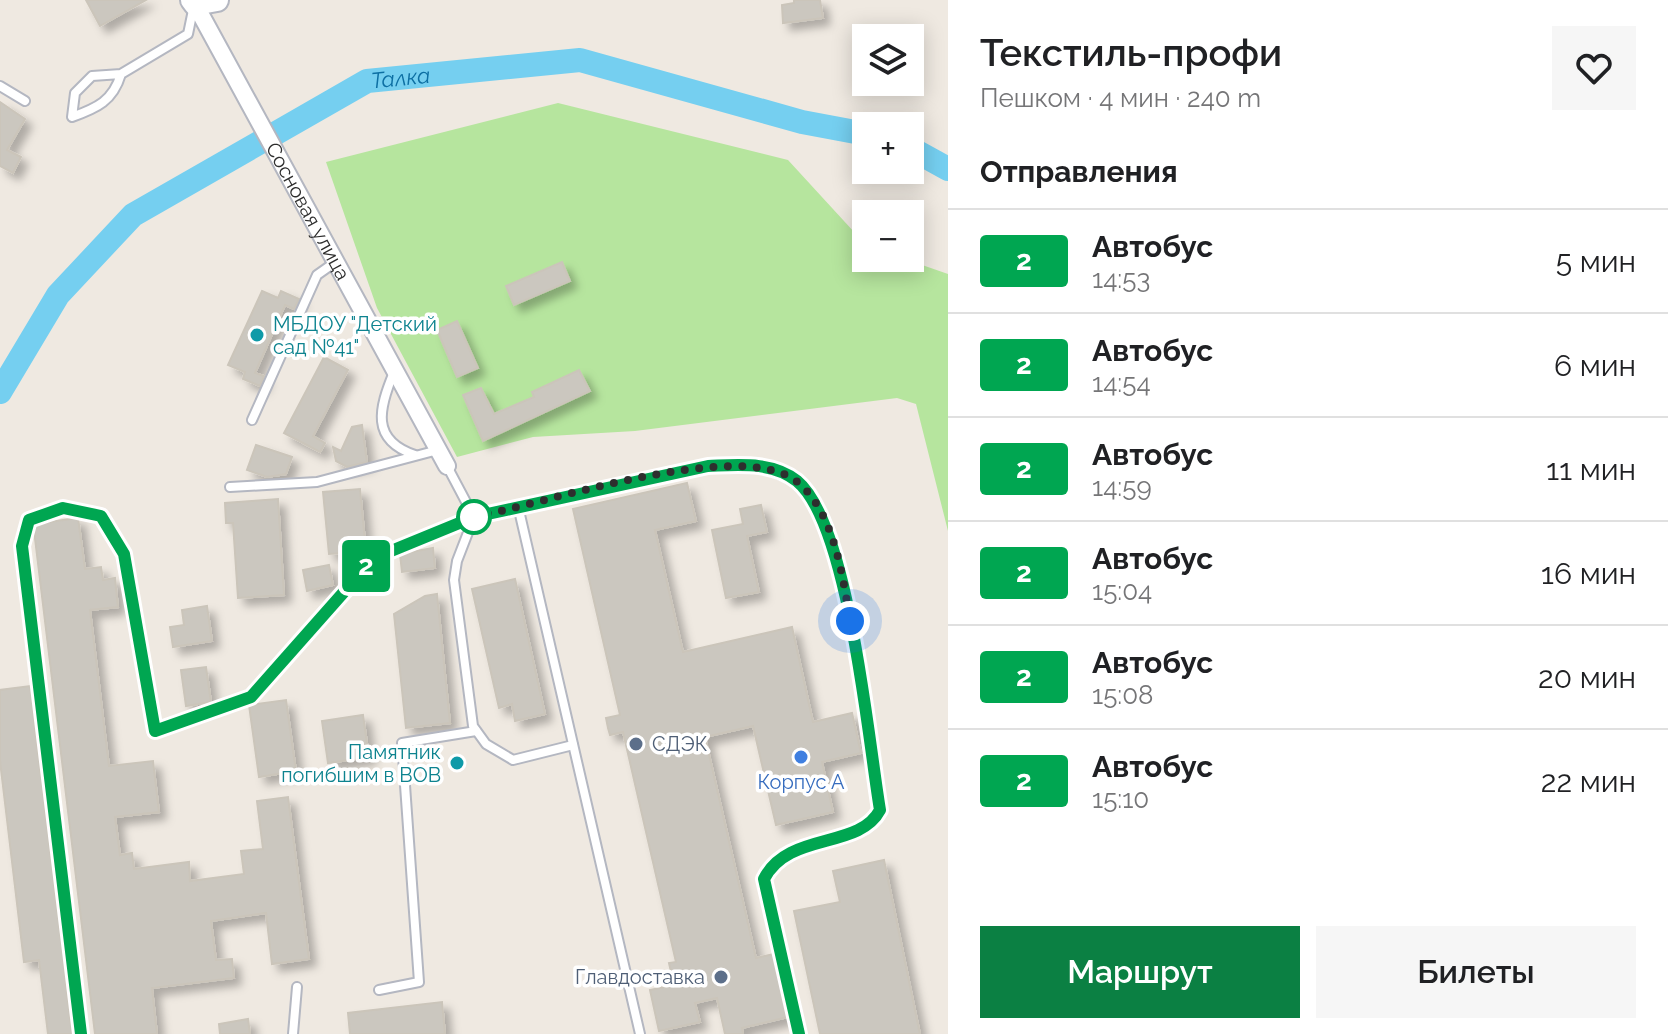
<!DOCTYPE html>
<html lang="ru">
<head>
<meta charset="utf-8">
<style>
	body { margin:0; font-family:Raleway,sans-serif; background:#f6f6f6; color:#202124; height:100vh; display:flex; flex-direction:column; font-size:30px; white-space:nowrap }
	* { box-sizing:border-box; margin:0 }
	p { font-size:26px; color:#757577 }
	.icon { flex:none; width:44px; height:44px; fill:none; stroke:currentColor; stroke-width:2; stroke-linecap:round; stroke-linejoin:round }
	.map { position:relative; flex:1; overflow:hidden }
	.details { display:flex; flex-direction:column; background:#fff; width:720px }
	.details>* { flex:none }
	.badge { padding:0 16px; border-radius:6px; font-size:28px; line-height:52px }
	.tools { position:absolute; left:852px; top:24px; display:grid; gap:16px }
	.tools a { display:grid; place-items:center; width:72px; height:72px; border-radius:0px; background:#fff; box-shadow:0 4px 20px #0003; font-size:40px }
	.you { position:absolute; width:40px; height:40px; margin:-20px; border:6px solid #fff; border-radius:50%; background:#1a73e8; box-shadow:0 0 0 12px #1a73e833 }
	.map>.badge { position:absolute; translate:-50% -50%; box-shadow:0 0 0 4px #fff }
	h2 { padding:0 32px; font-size:30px; line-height:72px }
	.round { display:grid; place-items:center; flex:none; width:84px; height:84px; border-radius:0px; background:#f6f6f6 }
	.overview { display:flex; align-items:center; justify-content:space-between; height:136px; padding:0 32px }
	h1 { font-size:38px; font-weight:600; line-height:60px }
	.cta { display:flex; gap:16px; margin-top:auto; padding:16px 32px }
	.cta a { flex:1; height:92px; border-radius:0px; background:#0b8043; color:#fff; font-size:32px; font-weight:600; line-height:92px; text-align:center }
	.cta a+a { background:#f6f6f6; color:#202124 }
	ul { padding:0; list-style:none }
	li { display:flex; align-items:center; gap:24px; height:104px; padding:0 32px; border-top:2px solid #e0e0e0 }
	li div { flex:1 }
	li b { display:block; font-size:30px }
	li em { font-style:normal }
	li .badge { min-width:88px; font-weight:700; text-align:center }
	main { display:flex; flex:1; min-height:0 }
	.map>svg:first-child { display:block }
	.green { fill:#b6e59e }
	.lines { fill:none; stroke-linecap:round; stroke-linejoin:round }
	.river { stroke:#75cff0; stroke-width:24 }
	.building { fill:#cbc7bf; stroke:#cbc5ba; stroke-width:2; filter:url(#shadow) }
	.lane-casing { stroke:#b4b7c1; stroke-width:12 }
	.street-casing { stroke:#b4b7c1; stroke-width:20 }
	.secondary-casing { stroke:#b4b7c1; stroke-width:26 }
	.lane { stroke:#fff; stroke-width:8 }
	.street { stroke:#fff; stroke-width:16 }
	.secondary { stroke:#fff; stroke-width:22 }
	.line-casing { stroke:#fff; stroke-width:18 }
	.line { stroke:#00a651; stroke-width:12 }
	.walk { stroke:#2e2e2e; stroke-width:8; stroke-dasharray:0 14.4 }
	.culture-dot { fill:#0f9aa8; stroke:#fff; stroke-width:3 }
	.stop-dot { fill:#fff; stroke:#00a651; stroke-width:4 }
	.service-dot { fill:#5c6f8a; stroke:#fff; stroke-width:3 }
	.shop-dot { fill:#3f7fe0; stroke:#fff; stroke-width:3 }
	.labels { text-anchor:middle; stroke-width:7; stroke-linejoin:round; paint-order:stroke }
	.street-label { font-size:20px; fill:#2e2e2e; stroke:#fff }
	.culture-label { font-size:20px; fill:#0d838f; stroke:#fff; text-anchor:start }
	.service-label { font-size:20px; fill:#4e5e75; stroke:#fff; text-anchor:start }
	.shop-label { font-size:20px; fill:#366cbe; stroke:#fff }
	.water-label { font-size:22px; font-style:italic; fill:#0d6fa3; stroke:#fff }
</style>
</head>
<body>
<main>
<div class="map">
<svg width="948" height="1034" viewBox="0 0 948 1034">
	<defs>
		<filter id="shadow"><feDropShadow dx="7" dy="7" stdDeviation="4" flood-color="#0004"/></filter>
	</defs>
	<rect width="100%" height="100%" fill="#efe9e1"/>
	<path class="green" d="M558 103 788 160 866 245V258H902L948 274V531L916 404 897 398 635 431 533 437 457 457 377 308 326 162Z"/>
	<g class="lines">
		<g class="river">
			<path d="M910 148 948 169"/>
			<path id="s1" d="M0 392 58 295 133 215 367 81 580 60 802 122 866 134"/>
		</g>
	</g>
	<g class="building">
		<path d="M86 0H146L100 26Z"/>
		<path d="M794 0H820L823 18 783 23 782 5 794 3Z"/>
		<path d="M0 102 25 119 7 150 21 157 13 173 0 166Z"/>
		<path d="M562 262 570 281 514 305 506 286Z"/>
		<path d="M262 291 278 298 281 291 299 299 294 309 285 305 255 373 264 376 260 386 243 379 245 372 228 365Z"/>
		<path d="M457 321 478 368 457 377 437 330Z"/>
		<path d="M324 357 348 370 313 436 325 443 320 452 284 433Z"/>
		<path d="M579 370 590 391 483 441 463 395 481 388 494 414 534 397 532 392Z"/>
		<path d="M362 425 367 462 347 467 336 461 333 447 341 451 352 427Z"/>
		<path d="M256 445 292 457 286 474 267 477 247 470Z"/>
		<path d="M687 483 696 521 655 530 683 652 792 627 813 722 852 713 861 753 822 762 833 812 776 825 753 726 705 737 756 958 774 954 788 1017 742 1028 743 1034H725L717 998 695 1003 700 1022 659 1031 650 990 674 985 669 963 676 962 623 732 610 735 608 728 606 718 620 715 573 509Z"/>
		<path d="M360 489 366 551 329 554 323 492Z"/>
		<path d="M278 499 284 595 238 598 233 523H226L225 503Z"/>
		<path d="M761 505 767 532 747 536 759 592 726 598 712 530 743 524 740 509Z"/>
		<path d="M78 518 85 569 101 567 103 580 115 578 118 607 90 610 109 766 153 761 159 812 115 817 120 855 132 853 134 869 189 862 190 881 244 874 241 851 263 849 257 801 288 797 309 959 272 964 266 913 211 921 216 960 232 959 234 978 152 988 157 1034H95L34 530 35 525 42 523Z"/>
		<path d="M433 548 435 568 402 572 400 554Z"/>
		<path d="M329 565 333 585 307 591 303 570Z"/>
		<path d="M515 579 545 714 515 721 512 704 499 708 472 589Z"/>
		<path d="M437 594 450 723 406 728 394 614 425 596Z"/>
		<path d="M207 606 212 641 173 647 170 627 184 625 182 610Z"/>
		<path d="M206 667 211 702 186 706 181 670Z"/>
		<path d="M30 686 63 957 72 1034H48L39 960 24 962 0 761V690Z"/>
		<path d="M286 700 296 771 259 777 249 705Z"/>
		<path d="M363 715 369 757 328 763 322 721Z"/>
		<path d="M884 860 920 1034H820L794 911 840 902 833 871Z"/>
		<path d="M442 1002 445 1034H350L348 1013Z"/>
		<path d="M248 1019 250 1034H220L219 1024Z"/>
	</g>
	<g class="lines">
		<g class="lane-casing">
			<g id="lane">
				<path d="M121 74C113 101 97 108 72 117L75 93 92 76 121 74 188 34 194 5"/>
				<path d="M0 86 25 101"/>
				<path d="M394 372C379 408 370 440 415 455"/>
				<path d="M252 420 317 275 334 263"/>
				<path d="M447 466 474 517 457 561 454 580 473 726 486 744 513 760 573 745"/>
				<path d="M230 487 317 482 438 450"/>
				<path d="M518 506 640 1034"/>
				<path d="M379 990 419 982 402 743 476 731"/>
				<path d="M81 1034 22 546 29 520 63 508 101 516 124 554 155 731 251 697 374 558 442 528 518 506 708 466 757 465 796 481 822 517 832 541 845 590 880 810C859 850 787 831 764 879L799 1034"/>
				<path d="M293 1034 297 987"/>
			</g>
		</g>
		<g class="street-casing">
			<g id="street">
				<path id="s2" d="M195 4 447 466"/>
			</g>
		</g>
		<g class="secondary-casing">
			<path id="secondary" d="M192 0 195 4 217 0"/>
		</g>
		<use href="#lane" class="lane"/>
		<use href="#street" class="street"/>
		<use href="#secondary" class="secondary"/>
	</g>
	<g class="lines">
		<g class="line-casing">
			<path id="line" d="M81 1034 22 546 29 520 63 508 101 516 124 554 155 731 251 697 374 558 474 517 708 466C738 465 772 461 797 481 849 524 868 739 880 810 859 850 788 831 764 879L799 1034"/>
		</g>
		<use href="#line" class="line"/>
		<path class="walk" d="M474 517C544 504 738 437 796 481 834 510 843 577 850 621"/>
	</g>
	<g class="culture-dot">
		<circle cx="257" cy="335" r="8"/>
		<circle cx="457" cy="763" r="8"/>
	</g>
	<circle class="stop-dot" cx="474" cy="517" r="16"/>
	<g class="service-dot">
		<circle cx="636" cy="744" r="8"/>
		<circle cx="721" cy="977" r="8"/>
	</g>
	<circle class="shop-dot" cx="801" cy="757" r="8"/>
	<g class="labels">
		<g class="street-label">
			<text dy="7" stroke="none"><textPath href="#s2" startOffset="236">Сосновая улица</textPath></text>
		</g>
		<g class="culture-label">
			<text x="273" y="331">МБДОУ "Детский<tspan x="273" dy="23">сад №41"</tspan></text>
			<text x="441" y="759" text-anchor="end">Памятник<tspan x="441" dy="23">погибшим в ВОВ</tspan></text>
		</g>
		<g class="service-label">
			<text x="652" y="751">СДЭК</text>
			<text x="705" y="984" text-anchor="end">Главдоставка</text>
		</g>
		<g class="shop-label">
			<text x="801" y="789">Корпус А</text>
		</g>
		<g class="water-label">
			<text dy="8" stroke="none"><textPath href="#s1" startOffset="526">Талка</textPath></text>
		</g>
	</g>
</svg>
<div class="tools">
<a><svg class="icon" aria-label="layers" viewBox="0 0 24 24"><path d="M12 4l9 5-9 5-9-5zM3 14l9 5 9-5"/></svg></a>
<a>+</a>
<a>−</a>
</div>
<div class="you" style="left:850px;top:621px"></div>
<b class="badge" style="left:366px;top:566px;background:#00a651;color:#fff">2</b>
</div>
<section class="details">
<div class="overview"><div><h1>Текстиль-профи</h1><p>Пешком · 4 мин · 240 m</p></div><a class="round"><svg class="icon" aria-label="heart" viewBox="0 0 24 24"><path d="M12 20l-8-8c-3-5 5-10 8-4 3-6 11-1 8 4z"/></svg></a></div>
<h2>Отправления</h2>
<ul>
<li><span class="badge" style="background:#00a651;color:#fff">2</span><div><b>Автобус</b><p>14:53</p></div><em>5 мин</em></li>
<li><span class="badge" style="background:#00a651;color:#fff">2</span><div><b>Автобус</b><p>14:54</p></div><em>6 мин</em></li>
<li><span class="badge" style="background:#00a651;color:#fff">2</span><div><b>Автобус</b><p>14:59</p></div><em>11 мин</em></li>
<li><span class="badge" style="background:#00a651;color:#fff">2</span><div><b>Автобус</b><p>15:04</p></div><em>16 мин</em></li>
<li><span class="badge" style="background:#00a651;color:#fff">2</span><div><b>Автобус</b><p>15:08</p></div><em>20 мин</em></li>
<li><span class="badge" style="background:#00a651;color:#fff">2</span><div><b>Автобус</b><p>15:10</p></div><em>22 мин</em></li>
</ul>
<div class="cta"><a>Маршрут</a><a>Билеты</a></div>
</section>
</main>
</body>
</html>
